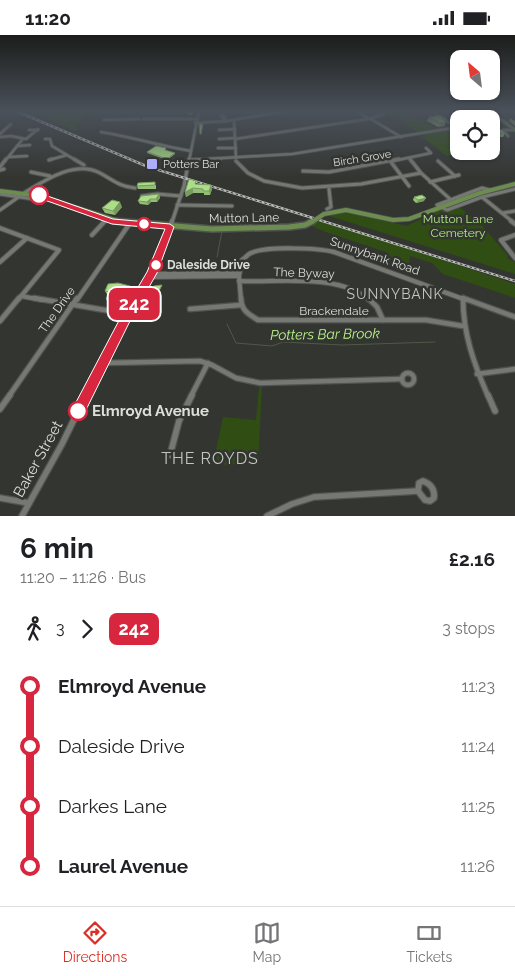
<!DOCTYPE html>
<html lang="en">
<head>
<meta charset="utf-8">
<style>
	body { margin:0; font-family:Raleway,sans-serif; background:#f2f2f2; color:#202124; height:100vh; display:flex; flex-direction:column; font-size:19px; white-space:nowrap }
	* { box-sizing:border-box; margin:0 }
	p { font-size:16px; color:#757577 }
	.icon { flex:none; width:28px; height:28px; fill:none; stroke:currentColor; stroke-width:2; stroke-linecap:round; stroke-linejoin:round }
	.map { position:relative; height:481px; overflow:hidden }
	.panel { display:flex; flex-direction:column; background:#fff; flex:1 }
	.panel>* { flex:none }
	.badge { padding:0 10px; border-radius:8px; font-size:18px; line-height:32px }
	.needle { width:32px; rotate:332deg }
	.buttons { position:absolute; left:450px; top:15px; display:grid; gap:10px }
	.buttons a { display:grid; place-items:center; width:50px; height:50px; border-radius:10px; background:#fff; box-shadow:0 1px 4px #0004; font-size:25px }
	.map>.badge { position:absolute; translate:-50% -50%; box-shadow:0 0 0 2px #fff }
	.legs { display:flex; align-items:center; gap:8px; height:55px; padding:0 20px; font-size:16px }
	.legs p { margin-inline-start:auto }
	.head { display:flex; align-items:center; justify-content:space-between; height:85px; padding:0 20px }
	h1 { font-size:28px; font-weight:700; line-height:38px }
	ul { padding:0 20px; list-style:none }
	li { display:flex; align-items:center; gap:18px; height:60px; font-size:19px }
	li i { display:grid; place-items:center; width:8px; height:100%; margin:0 6px; background:currentColor }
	li i::after { content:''; width:12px; height:12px; margin:-6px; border:4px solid; border-radius:50%; background:#fff }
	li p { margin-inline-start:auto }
	li:first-child i { background:linear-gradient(#0000 50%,currentColor 0) }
	li:last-child i { background:linear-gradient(currentColor 50%,#0000 0) }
	.status { display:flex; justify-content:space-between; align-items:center; height:35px; padding:0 25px; background:#fff; direction:ltr }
	.status svg { height:14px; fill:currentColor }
	.tabs { display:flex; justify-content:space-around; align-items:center; height:70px; border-top:1px solid #e0e0e0; background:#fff; font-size:14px; color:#757577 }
	.tabs a { display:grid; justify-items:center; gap:2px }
	.tabs .active { color:#d93025 }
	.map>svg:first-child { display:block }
	.green { fill:#304e14 }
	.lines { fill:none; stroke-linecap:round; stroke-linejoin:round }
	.stream { stroke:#4f5947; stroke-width:1 }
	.minor-far4-casing { stroke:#515350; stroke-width:4 }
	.minor-far3-casing { stroke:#515350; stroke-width:5 }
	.minor-far2-casing { stroke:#515350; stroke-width:6 }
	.minor-far1-casing { stroke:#515350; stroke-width:7 }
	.minor-casing { stroke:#515350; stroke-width:8 }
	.major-far2-casing { stroke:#515350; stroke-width:4.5 }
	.major-far1-casing { stroke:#515350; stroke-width:5.5 }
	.major-casing { stroke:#515350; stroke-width:8 }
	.minor-far4 { stroke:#757873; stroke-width:2.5 }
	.minor-far3 { stroke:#757873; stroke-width:3 }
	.minor-far2 { stroke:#757873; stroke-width:4 }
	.minor-far1 { stroke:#757873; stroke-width:4.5 }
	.minor { stroke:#757873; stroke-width:5.5 }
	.major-far2 { stroke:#6c8c50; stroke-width:3 }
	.major-far1 { stroke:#6c8c50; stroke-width:4 }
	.major { stroke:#6c8c50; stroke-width:5 }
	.rail-casing { stroke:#b8bab7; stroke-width:2.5 }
	.rail { stroke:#333531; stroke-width:1; stroke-dasharray:2.5; stroke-linecap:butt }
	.major-bridge-casing { stroke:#515350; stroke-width:5.5; stroke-linecap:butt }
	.major-bridge { stroke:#6c8c50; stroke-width:4 }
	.wall { fill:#94be76 }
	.shaded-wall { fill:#789b60 }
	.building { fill:#acdd89; stroke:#789b60 }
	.line-1 { fill:#d7263d; stroke:#fff }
	.poi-dot { fill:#adaefb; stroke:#333531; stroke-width:2 }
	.stop-1-dot { fill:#fff; stroke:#d7263d; stroke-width:2.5 }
	.labels { text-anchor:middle; stroke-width:5; stroke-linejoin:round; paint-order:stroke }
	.far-street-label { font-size:11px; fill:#dddfdc; stroke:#333531 }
	.far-poi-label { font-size:11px; fill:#dddfdc; stroke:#333531; text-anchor:start }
	.street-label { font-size:12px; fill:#dddfdc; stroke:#333531 }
	.park-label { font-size:12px; fill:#ace97e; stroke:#333531 }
	.stop-label { font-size:12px; font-weight:bold; fill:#dddfdc; stroke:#333531; text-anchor:start }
	.neighbourhood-label { font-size:14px; letter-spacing:1px; fill:#c2c5c0; stroke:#333531 }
	.water-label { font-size:14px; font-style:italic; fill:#b8f58a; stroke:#333531 }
	.near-stop-label { font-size:15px; font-weight:bold; fill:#dddfdc; stroke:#333531; text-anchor:start }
	.near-street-label { font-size:15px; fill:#dddfdc; stroke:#333531 }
	.near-neighbourhood-label { font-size:16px; letter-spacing:1px; fill:#c2c5c0; stroke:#333531 }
</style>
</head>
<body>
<div class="status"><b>11:20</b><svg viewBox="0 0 49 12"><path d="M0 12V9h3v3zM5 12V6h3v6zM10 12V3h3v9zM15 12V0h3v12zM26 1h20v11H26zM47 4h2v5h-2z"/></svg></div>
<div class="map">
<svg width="515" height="481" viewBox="0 0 515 481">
	<rect width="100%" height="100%" fill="#333531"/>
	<g class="green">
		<path d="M29 76H93L97 79 92 81 86 79 75 92 78 94 75 96 47 83V78H36Z"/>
		<path d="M389 76H406L419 85 439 94 418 98Z"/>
		<path d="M457 93 459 116H468L447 121 421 101Z"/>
		<path d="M459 172 481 189 508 221 507 223 515 227V239L326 180 346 177 407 191 440 174 447 177Z"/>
		<path d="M319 184 515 249V263L443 239 432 228 410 221 409 229 385 221 386 217 326 197 309 190Z"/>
		<path d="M259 352H262L258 429 213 430 223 382 256 385Z"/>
	</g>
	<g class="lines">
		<g class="stream">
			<path d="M65 86 77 76"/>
			<path d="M217 222 222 196"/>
			<path d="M227 289 236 308 272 311 283 307 342 310 435 307"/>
		</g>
		<g class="minor-far4-casing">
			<g id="minor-far4">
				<path d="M356 76 368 83"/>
				<path d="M510 76 515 78"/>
				<path d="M436 79 456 92"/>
				<path d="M225 83 224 80 221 81 227 86"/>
				<path d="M371 83 384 79 380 76"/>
				<path d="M143 84H196"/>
				<path d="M371 84 401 102"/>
				<path d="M104 85 139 84"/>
				<path d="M234 85 236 123"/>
				<path d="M491 86 501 85"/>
				<path d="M195 88 227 86 286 76"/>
				<path d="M29 95H38"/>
				<path d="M219 95 235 94"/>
				<path d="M101 97C132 102 161 111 191 116"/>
				<path d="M0 99 11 89"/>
				<path d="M508 101 503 95H514"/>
				<path d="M0 102 11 101 26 104 38 94"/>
				<path d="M45 104H50L52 111 77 126"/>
				<path d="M219 104 235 103"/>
				<path d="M235 104 368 84"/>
				<path d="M17 111 30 110"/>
				<path d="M218 113H236"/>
				<path d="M9 122 27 121"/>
				<path d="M410 124 411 126"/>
				<path d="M49 125 67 120"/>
				<path d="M190 125 292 119 459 92"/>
				<path d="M5 126 22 105"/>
				<path d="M189 126 199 76"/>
				<path d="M393 126 431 118 426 113"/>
			</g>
		</g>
		<g class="minor-far3-casing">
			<g id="minor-far3">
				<path d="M74 124 84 130"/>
				<path d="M410 124 421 138 450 164"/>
				<path d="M49 125 52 124"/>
				<path d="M190 125 220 124"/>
				<path d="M236 126 248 138 264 146 302 153 361 149 421 138"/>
				<path d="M438 126 455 141"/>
				<path d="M391 127 409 151"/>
				<path d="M0 132 6 124"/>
				<path d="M0 135 4 134"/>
				<path d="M303 136 329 137 399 124"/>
				<path d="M31 137 50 141"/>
				<path d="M430 147 459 140"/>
				<path d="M489 155 482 153 437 170 447 175 482 162 515 154"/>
				<path d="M24 158C45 145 75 125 100 138 113 145 120 152 135 153"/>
				<path d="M0 159 40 165 46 162"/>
				<path d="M142 161 157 159 181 161"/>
				<path d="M482 162 513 187"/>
				<path d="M177 170 232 171"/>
				<path d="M327 174 331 172 329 154"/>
				<path d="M0 175 20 161"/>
				<path d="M503 178 515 176"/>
				<path d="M104 187 106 185"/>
				<path d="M172 187 184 151 189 124"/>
			</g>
		</g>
		<g class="minor-far2-casing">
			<g id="minor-far2">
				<path d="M511 186 515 189"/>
				<path d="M0 193 59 215 18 265"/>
				<path d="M92 200 105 186"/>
				<path d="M515 200 501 205 515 223"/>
				<path d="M0 227 27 203"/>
				<path d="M151 239 239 238"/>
				<path d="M150 242 239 241"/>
				<path d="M239 246C278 248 339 238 369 265"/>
				<path d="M21 261 42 265"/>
				<path d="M77 265 130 188"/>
				<path d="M137 265 159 224 172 186"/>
				<path d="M241 265 239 241 242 225C245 223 248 219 251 218 266 211 318 213 334 217L466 265"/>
			</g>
		</g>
		<g class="minor-far1-casing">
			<g id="minor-far1">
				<path d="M34 263 128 279"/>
				<path d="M241 263C241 275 248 279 258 285H426L463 291"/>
				<path d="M368 263 377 272 383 285"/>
				<path d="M463 263C463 299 474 329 488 361"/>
				<path d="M463 263 515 282"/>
				<path d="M190 274 241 270"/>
				<path d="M0 286 19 263"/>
				<path d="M102 328 200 326 212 330 236 343 260 348 402 344"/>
				<circle cx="408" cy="344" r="6"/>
				<path d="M477 339 515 334"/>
				<path d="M9 361 77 263"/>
				<path d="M86 361 137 263"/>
				<path d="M191 361 208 328"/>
			</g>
		</g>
		<g class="minor-casing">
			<g id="minor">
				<path d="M488 360 495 376"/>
				<path d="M0 374 10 360"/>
				<path d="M170 420 179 386 192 360"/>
				<path d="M423 446C431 449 435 454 434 463L430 466 425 465 418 456 419 448Z"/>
				<path d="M0 463 29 468"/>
				<path d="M22 481 62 409 86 360"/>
				<path d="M267 481 292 469 314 462 418 456"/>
			</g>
		</g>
		<g class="major-far2-casing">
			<path id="major-far2" d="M490 76 515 95"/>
		</g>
		<g class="major-far1-casing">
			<g id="major-far1">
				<path d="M0 156 40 161 121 187"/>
				<path d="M324 179 346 175 393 185 409 184 480 158 515 149"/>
				<path d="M310 187 315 185"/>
			</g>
		</g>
		<g class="major-casing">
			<path id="major" d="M114 186 212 194 289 192 305 190 313 186"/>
		</g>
		<use href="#minor-far4" class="minor-far4"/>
		<use href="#minor-far3" class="minor-far3"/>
		<use href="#minor-far2" class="minor-far2"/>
		<use href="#minor-far1" class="minor-far1"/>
		<use href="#minor" class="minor"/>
		<use href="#major-far2" class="major-far2"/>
		<use href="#major-far1" class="major-far1"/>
		<use href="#major" class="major"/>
		<g class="rail-casing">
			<path id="rail" d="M16 76 146 131 515 246"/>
		</g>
		<use href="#rail" class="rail"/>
		<g class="major-bridge-casing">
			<path id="major-bridge" d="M315 185 324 179"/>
		</g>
		<use href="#major-bridge" class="major-bridge"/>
	</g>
	<g class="wall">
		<path d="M194 76 193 80H188L187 77Z"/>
		<path d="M429 82 445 86 446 87 444 91 438 92 427 86Z"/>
		<path d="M510 83 515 86V91L509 86Z"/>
		<path d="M491 94 505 98 503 102H491Z"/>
		<path d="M166 114V115L175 118V119L167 125 147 118V117Z"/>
		<path d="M196 149 212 154 210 160H204V158H193L186 162 185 157Z"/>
		<path d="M156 150V154H138L137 151Z"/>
		<path d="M159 159 160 163 157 167H151L148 170 140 169 138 166Z"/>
		<path d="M414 162 424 166 416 168 413 165Z"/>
		<path d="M122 172 115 180 105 178 102 173Z"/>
		<path d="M133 255 123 271 109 268 106 264 108 261 105 256Z"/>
	</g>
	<g class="shaded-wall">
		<path d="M442 84H446L444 87H446L444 91 438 92Z"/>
		<path d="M211 150 212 154 210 160 209 156Z"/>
		<path d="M193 153V158L186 162 185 157Z"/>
		<path d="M159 159 160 163 157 167 156 164Z"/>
		<path d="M426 163 424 166 416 168 418 165Z"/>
		<path d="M150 164 151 167 148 170 147 167Z"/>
		<path d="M120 167 122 172 115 180 113 176Z"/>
		<path d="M130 251 133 255 123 271 120 267Z"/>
	</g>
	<g class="building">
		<path d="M440 80 446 84H442L446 87 440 88 429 82Z"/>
		<path d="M199 89H203L201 99H200Z"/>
		<path d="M491 94 502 95 505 98H493L491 97Z"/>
		<path d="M156 111 166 113 165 115 175 118 167 124 147 117Z"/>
		<path d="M189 144 196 146 195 149 211 150 209 156H203V154L193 153 185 157Z"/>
		<path d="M155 147V150L137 151 138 148Z"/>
		<path d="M159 159 156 164H150L147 167 138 166 141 161Z"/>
		<path d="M422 160 426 163 418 165 414 162Z"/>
		<path d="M112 165 120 167 113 176 102 173Z"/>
		<path d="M118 248 130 251 120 267 106 264 110 257 105 256 108 249Z"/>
		<path d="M162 250 159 256 152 255 154 251Z"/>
	</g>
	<linearGradient id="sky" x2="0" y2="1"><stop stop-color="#1c1d1b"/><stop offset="0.53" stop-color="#4a515a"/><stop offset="1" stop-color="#4a515a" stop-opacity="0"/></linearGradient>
	<rect width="515" height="143" fill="url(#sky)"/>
	<path class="line-1" d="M39 158 113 184 170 189 174 192 157 238 132 282 83 381 78 383 74 381 72 376 74 371 124 276 147 237 165 194 112 189 36 162 35 160Z"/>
	<rect class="poi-dot" x="146" y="123" width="12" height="12" rx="2.5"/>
	<g class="stop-1-dot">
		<circle cx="39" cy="160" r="9"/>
		<circle cx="144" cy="189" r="6"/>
		<circle cx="156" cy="230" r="6"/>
		<circle cx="78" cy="376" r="9"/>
	</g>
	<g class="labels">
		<g class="far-street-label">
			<text transform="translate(362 123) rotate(-9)" y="4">Birch Grove</text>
		</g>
		<g class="far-poi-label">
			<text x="163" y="133">Potters Bar</text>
		</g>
		<g class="street-label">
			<text transform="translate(244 183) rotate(-1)" y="4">Mutton Lane</text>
			<text transform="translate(375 221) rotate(19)" y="4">Sunnybank Road</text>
			<text transform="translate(304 238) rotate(2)" y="4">The Byway</text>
			<text transform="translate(57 275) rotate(-55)" y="4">The Drive</text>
			<text x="334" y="280">Brackendale</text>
		</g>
		<g class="park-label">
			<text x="458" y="188">Mutton Lane<tspan x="458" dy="14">Cemetery</tspan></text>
		</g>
		<g class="stop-label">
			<text x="167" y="234">Daleside Drive</text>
		</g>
		<g class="neighbourhood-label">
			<text x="395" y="264">SUNNYBANK</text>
		</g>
		<g class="water-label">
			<text transform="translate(325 299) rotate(-1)" y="5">Potters Bar Brook</text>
		</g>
		<g class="near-stop-label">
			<text x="92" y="381">Elmroyd Avenue</text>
		</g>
		<g class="near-street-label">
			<text transform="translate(38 424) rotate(-61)" y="5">Baker Street</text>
		</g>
		<g class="near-neighbourhood-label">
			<text x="210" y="429">THE ROYDS</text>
		</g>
	</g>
</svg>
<div class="buttons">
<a><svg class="needle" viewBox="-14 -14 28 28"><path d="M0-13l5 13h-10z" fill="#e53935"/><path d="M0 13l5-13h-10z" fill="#757577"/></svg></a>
<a><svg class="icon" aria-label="locate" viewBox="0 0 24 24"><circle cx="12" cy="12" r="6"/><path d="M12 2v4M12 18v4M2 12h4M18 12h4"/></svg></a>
</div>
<b class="badge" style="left:134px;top:269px;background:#d7263d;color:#fff">242</b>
</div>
<section class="panel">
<div class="head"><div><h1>6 min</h1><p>11:20 – 11:26 · Bus</p></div><b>£2.16</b></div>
<div class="legs"><svg class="icon" aria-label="walk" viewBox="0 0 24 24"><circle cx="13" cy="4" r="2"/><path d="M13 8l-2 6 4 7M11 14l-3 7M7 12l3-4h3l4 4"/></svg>3<svg class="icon" aria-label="forward" viewBox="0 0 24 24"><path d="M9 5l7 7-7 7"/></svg><b class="badge" style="background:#d7263d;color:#fff">242</b><p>3 stops</p></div>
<ul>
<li><i style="color:#d7263d"></i><b>Elmroyd Avenue</b><p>11:23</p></li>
<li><i style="color:#d7263d"></i><span>Daleside Drive</span><p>11:24</p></li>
<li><i style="color:#d7263d"></i><span>Darkes Lane</span><p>11:25</p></li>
<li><i style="color:#d7263d"></i><b>Laurel Avenue</b><p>11:26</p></li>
</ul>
</section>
<nav class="tabs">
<a class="active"><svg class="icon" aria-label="directions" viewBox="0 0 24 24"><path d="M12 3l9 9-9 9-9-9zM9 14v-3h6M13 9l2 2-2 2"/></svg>Directions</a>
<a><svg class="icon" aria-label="map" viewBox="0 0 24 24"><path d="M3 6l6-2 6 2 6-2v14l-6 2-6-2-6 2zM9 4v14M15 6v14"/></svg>Map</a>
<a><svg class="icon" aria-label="tickets" viewBox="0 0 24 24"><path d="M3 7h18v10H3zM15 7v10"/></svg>Tickets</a>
</nav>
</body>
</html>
